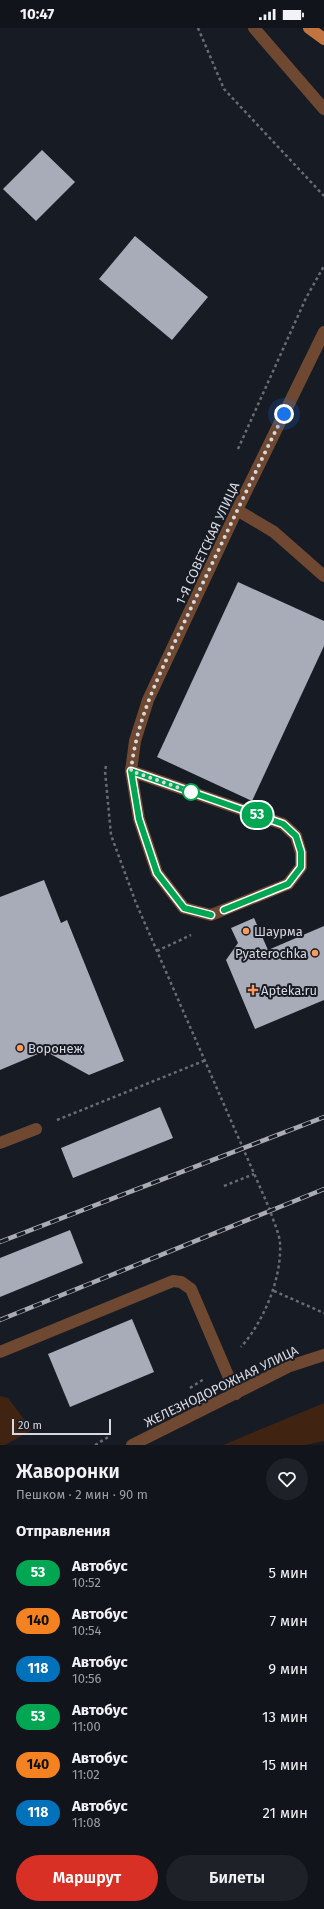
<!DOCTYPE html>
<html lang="ru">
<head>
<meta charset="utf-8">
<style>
	body { margin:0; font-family:"Fira Sans",sans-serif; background:#1e2128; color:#f1f3f6; height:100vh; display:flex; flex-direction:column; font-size:15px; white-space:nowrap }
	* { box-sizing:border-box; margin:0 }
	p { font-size:13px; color:#9c9ea3 }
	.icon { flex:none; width:22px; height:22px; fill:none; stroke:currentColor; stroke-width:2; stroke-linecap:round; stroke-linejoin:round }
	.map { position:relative; height:1417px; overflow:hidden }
	.side { display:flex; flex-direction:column; background:#11141b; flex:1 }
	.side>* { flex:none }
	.badge { padding:0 8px; border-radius:13px; font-size:14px; line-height:26px }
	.scale { position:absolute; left:12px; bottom:10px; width:99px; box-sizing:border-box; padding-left:4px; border:2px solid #d6d9df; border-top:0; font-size:11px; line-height:14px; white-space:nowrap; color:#d6d9df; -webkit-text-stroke:3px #171b24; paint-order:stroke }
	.you { position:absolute; width:20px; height:20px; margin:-10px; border:3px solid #fff; border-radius:50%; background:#1a73e8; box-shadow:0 0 0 6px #1a73e833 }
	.map>.badge { position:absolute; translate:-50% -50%; box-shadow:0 0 0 2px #fff }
	h2 { padding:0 16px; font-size:15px; line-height:36px }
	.round { display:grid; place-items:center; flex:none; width:42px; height:42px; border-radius:21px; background:#1e2128 }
	.headline { display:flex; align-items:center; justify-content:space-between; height:68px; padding:0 16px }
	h1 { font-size:19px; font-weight:600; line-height:30px }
	.cta { display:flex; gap:8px; margin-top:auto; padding:8px 16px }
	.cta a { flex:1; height:46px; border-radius:24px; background:#d93025; color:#fff; font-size:16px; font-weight:600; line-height:46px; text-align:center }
	.cta a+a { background:#1e2128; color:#f1f3f6 }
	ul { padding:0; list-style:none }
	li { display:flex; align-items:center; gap:12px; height:48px; padding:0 16px }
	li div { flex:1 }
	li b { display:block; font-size:15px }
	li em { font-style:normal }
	li .badge { min-width:44px; font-weight:700; text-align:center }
	.status { display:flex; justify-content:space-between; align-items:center; height:28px; padding:0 20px; background:#11141b; direction:ltr }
	.status svg { height:11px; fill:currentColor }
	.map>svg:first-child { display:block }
	.green { fill:#402310 }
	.building { fill:#a7acb8 }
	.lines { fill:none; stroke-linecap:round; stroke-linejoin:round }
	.path { stroke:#686c73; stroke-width:2.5; stroke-dasharray:3 3; stroke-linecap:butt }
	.minor { stroke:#6e4831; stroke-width:12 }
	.major { stroke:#c27440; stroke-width:12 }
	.rail-casing { stroke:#a9adb3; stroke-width:4.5 }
	.rail { stroke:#171b24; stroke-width:3; stroke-dasharray:9; stroke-linecap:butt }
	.line-casing { stroke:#fff; stroke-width:9 }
	.line { stroke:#00a651; stroke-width:6 }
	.walk { stroke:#d6d9df; stroke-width:4; stroke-dasharray:0 7.2 }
	.stop-dot { fill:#fff; stroke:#00a651; stroke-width:2 }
	.poi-dot { fill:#fe9b59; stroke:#171b24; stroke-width:1.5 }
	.labels { text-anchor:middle; stroke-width:4; stroke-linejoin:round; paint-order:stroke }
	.street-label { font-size:13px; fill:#d6d9df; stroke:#171b24 }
	.poi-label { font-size:13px; fill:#d6d9df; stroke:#171b24; text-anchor:start }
</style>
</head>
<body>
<div class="status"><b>10:47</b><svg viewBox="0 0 49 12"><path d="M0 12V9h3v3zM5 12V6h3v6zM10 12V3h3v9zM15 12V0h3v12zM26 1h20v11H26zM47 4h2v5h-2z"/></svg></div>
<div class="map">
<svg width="324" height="1417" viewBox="0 0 324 1417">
	<rect width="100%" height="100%" fill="#171b24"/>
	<g class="green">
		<path d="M0 1368 8 1370 32 1402 5 1417H0Z"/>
		<path d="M324 1375V1413L305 1417H223Z"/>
	</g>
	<g class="building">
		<path d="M42 122 75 154 36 193 3 161Z"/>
		<path d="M135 208 208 269 172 312 99 251Z"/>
		<path d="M238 554 324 593V618L252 773 157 729Z"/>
		<path d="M44 852 61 895 67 892 124 1033 89 1047 45 1023 0 1042V869Z"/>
		<path d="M254 890 268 922 324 898V972L255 1001 226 932 238 915 231 900Z"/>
		<path d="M160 1079 173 1110 73 1150 61 1120Z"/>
		<path d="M70 1202 83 1235 0 1269V1230Z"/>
		<path d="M132 1291 154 1344 70 1379 48 1326Z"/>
	</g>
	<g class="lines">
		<g class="path">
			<path d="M198 0 224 61 324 168"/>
			<path d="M238 421 306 270 324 238"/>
			<path d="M106 738 105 743 111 807 136 875 270 1182C273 1193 279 1204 280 1215 282 1250 264 1293 241 1319"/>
			<path d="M157 923 191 907"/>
			<path d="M57 1092 206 1032"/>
			<path d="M224 1158 254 1146"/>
			<path d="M274 1263 324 1285"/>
			<path d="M190 1360 204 1351"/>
			<path d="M95 1417 110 1408"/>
		</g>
		<g class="minor">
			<path d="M254 0 324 81"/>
			<path d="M237 482 274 504 324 548"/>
			<path d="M131 743 283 796 296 808 301 825V839L288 856 211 887 184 880 157 845 139 791 131 743 135 713 148 672 237 482 324 304"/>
			<path d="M0 1115 36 1101"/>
			<path d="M0 1324 173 1253 181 1254 191 1261 236 1366"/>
			<path d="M132 1417 290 1338 324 1327"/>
		</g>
		<path class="major" d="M309 0 324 11"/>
		<g class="rail-casing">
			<g id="rail">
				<path d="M0 1214 324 1089"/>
				<path d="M0 1292 324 1161"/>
			</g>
		</g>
		<use href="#rail" class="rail"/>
	</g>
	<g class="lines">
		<g class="line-casing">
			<path id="line" d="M211 887 184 880 157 845 139 791 131 743 283 796 296 808 301 824V839L288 856 224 882"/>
		</g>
		<use href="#line" class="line"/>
		<path class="walk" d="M191 764 131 743C137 684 167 632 191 580 222 515 252 450 284 386"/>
	</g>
	<circle class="stop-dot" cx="191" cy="764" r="8"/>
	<g class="poi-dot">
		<circle cx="246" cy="903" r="4"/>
		<circle cx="315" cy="925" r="4"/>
		<path d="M251 956h4v4h4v4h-4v4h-4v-4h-4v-4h4z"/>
		<circle cx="20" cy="1020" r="4"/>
	</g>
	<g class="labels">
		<g class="street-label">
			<text transform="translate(207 515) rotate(-65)" y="5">1-Я СОВЕТСКАЯ УЛИЦА</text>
			<text transform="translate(221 1358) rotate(-26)" y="5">ЖЕЛЕЗНОДОРОЖНАЯ УЛИЦА</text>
		</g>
		<g class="poi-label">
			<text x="254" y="908">Шаурма</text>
			<text x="307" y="930" text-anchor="end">Pyaterochka</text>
			<text x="261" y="967">Apteka.ru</text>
			<text x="28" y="1025">Воронеж</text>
		</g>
	</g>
</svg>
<div class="scale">20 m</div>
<div class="you" style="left:284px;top:386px"></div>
<b class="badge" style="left:257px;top:787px;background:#00a651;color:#fff">53</b>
</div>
<section class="side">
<div class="headline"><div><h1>Жаворонки</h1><p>Пешком · 2 мин · 90 m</p></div><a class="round"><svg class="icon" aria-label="heart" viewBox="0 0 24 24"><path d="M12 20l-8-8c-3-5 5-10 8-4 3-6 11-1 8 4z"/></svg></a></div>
<h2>Отправления</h2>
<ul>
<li><span class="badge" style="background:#00a651;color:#fff">53</span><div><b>Автобус</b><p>10:52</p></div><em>5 мин</em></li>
<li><span class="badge" style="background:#f58220;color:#111">140</span><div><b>Автобус</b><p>10:54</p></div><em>7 мин</em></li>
<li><span class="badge" style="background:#0072bc;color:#fff">118</span><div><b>Автобус</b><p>10:56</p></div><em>9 мин</em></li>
<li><span class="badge" style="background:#00a651;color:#fff">53</span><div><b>Автобус</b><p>11:00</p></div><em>13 мин</em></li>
<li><span class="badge" style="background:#f58220;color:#111">140</span><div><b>Автобус</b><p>11:02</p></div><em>15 мин</em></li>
<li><span class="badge" style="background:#0072bc;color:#fff">118</span><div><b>Автобус</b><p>11:08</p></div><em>21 мин</em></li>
</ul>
<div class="cta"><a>Маршрут</a><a>Билеты</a></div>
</section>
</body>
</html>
